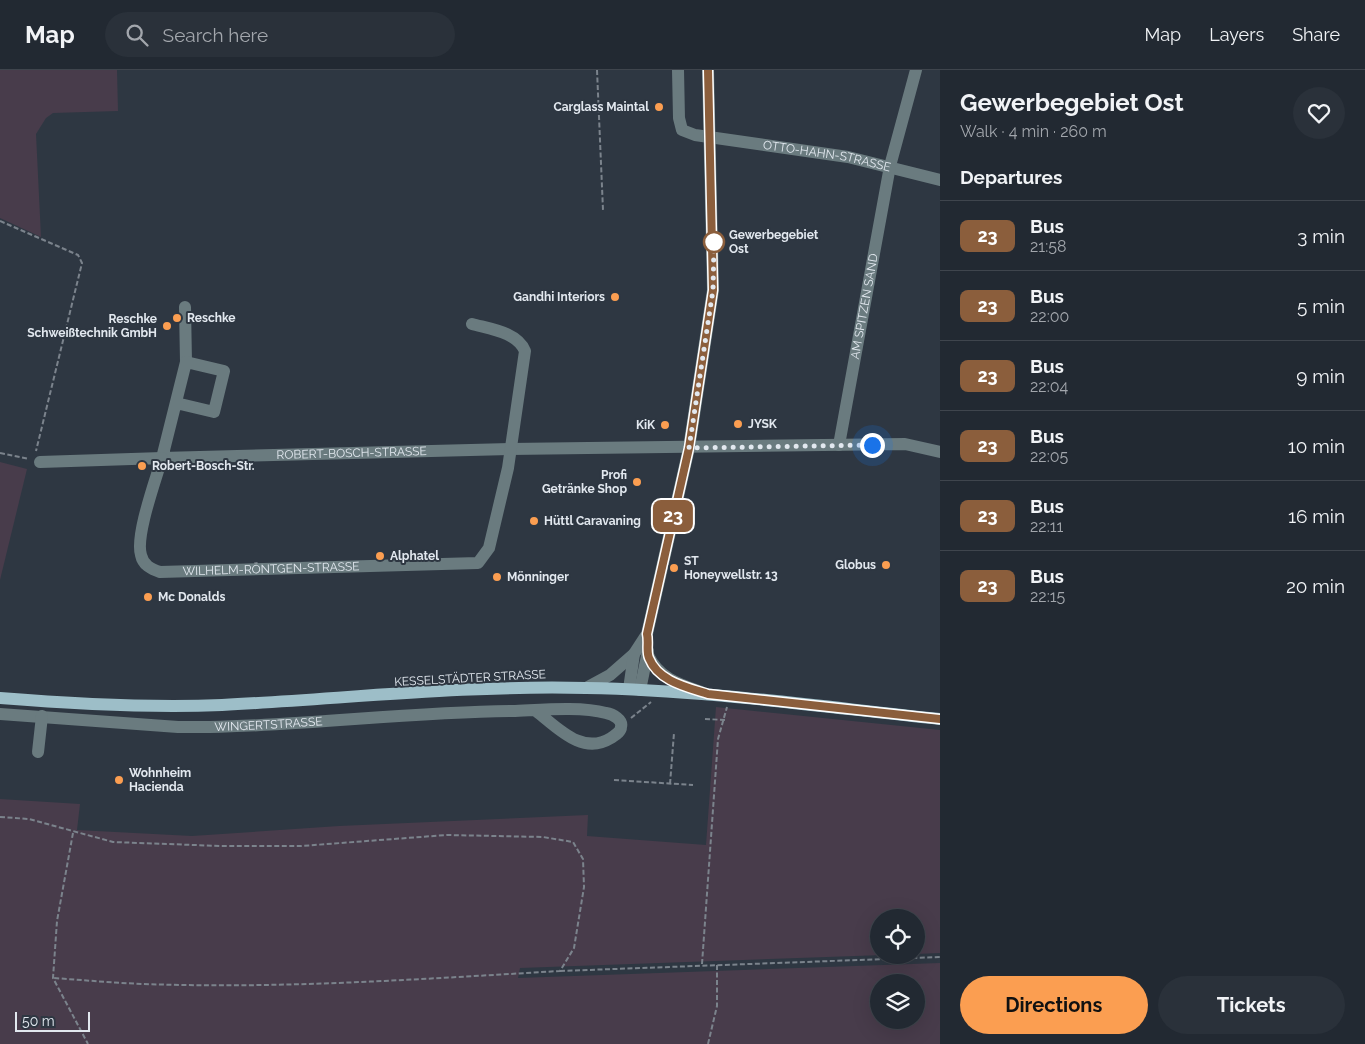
<!DOCTYPE html>
<html lang="en">
<head>
<meta charset="utf-8">
<style>
	body { margin:0; font-family:Raleway,sans-serif; background:#2a313a; color:#f1f3f6; height:100vh; display:flex; flex-direction:column; font-size:19px; white-space:nowrap }
	* { box-sizing:border-box; margin:0 }
	p { font-size:16px; color:#a2a6ac }
	.icon { flex:none; width:28px; height:28px; fill:none; stroke:currentColor; stroke-width:2; stroke-linecap:round; stroke-linejoin:round }
	.map { position:relative; flex:1; overflow:hidden }
	.sheet { display:flex; flex-direction:column; background:#222932; width:425px }
	.sheet>* { flex:none }
	.badge { padding:0 10px; border-radius:8px; font-size:18px; line-height:32px }
	.controls { position:absolute; left:870px; top:839px; display:grid; gap:10px }
	.controls a { display:grid; place-items:center; width:55px; height:55px; border-radius:50%; background:#222932; box-shadow:0 5px 20px #0002,0 0 0 1px #3f454d; font-size:25px }
	.scale { position:absolute; left:15px; bottom:12px; width:75px; box-sizing:border-box; padding-left:5px; border:2px solid #e2e8ef; border-top:0; font-size:14px; line-height:18px; white-space:nowrap; color:#e2e8ef; -webkit-text-stroke:4px #2e3742; paint-order:stroke }
	.you { position:absolute; width:25px; height:25px; margin:-12px; border:4px solid #fff; border-radius:50%; background:#1a73e8; box-shadow:0 0 0 8px #1a73e833 }
	.map>.badge { position:absolute; translate:-50% -50%; box-shadow:0 0 0 2px #fff }
	h2 { padding:0 20px; font-size:19px; line-height:45px }
	.round { display:grid; place-items:center; flex:none; width:52px; height:52px; border-radius:26px; background:#2a313a }
	.summary { display:flex; align-items:center; justify-content:space-between; height:85px; padding:0 20px }
	h1 { font-size:24px; font-weight:700; line-height:38px }
	.primary-button { display:flex; gap:10px; margin-top:auto; padding:10px 20px }
	.primary-button a { flex:1; height:58px; border-radius:30px; background:#fb9e51; color:#111; font-size:20px; font-weight:700; line-height:58px; text-align:center }
	.primary-button a+a { background:#2a313a; color:#f1f3f6 }
	ul { padding:0; list-style:none }
	li { display:flex; align-items:center; gap:15px; height:70px; padding:0 20px; border-top:1px solid #3f454d }
	li div { flex:1 }
	li b { display:block; font-size:19px }
	li em { font-style:normal }
	li .badge { min-width:55px; font-weight:700; text-align:center }
	header { display:flex; align-items:center; gap:30px; box-sizing:border-box; height:70px; padding:0 25px; background:#222932; border-bottom:1px solid #3f454d }
	header strong { font-size:24px }
	nav { display:flex; gap:28px; margin-inline-start:auto; font-size:18px }
	.search { width:350px; height:45px; background:#2a313a; display:flex; align-items:center; gap:12px; box-sizing:border-box; padding:0 18px; border-radius:28px; color:#a2a6ac; font-size:19px }
	main { display:flex; flex:1; min-height:0 }
	.map>svg:first-child { display:block }
	.green { fill:#483c4b; fill-rule:evenodd }
	.lines { fill:none; stroke-linecap:round; stroke-linejoin:round }
	.path { stroke:#7b838c; stroke-width:2; stroke-dasharray:5 2.5; stroke-linecap:butt }
	.minor { stroke:#6a7b7f; stroke-width:12 }
	.major { stroke:#9dbec8; stroke-width:12 }
	.line-casing { stroke:#fff; stroke-width:11 }
	.line { stroke:#8b5e3c; stroke-width:8 }
	.walk { stroke:#e2e8ef; stroke-width:5; stroke-dasharray:0 9 }
	.poi-dot { fill:#fb9e51; stroke:#2e3742; stroke-width:2 }
	.stop-dot { fill:#fff; stroke:#8b5e3c; stroke-width:2.5 }
	.labels { text-anchor:middle; stroke-width:4; stroke-linejoin:round; paint-order:stroke }
	.poi-label { font-size:12px; font-weight:bold; fill:#e2e8ef; stroke:#2e3742; text-anchor:start }
	.street-label { font-size:12px; fill:#e2e8ef; stroke:#2e3742 }
	.stop-label { font-size:12px; font-weight:bold; fill:#e2e8ef; stroke:#2e3742; text-anchor:start }
</style>
</head>
<body>
<header>
<strong>Map</strong>
<div class="search"><svg class="icon" aria-label="search" viewBox="0 0 24 24"><circle cx="10" cy="10" r="6"/><path d="M15 15l6 6"/></svg>Search here</div>
<nav><a>Map</a><a>Layers</a><a>Share</a></nav>
</header>
<main>
<div class="map">
<svg width="940" height="974" viewBox="0 0 940 974">
	<rect width="100%" height="100%" fill="#2e3742"/>
	<g class="green">
		<path d="M0 0H117L118 41 53 43 46 48 36 64 41 167 0 148Z"/>
		<path d="M0 392 27 399 0 510Z"/>
		<path d="M716 637 940 660V883L916 884V848H879V885H884L520 898 518 908 940 893V974H0V729L80 734 77 760 192 766 339 756 588 745 587 766 706 775ZM916 912V950H879V912Z"/>
	</g>
	<g class="lines">
		<g class="path">
			<path d="M597 0 603 140"/>
			<path d="M0 151 78 185 82 193 36 381"/>
			<path d="M0 383 29 389"/>
			<path d="M631 648 651 632"/>
			<path d="M705 649 725 650"/>
			<path d="M614 710 693 715"/>
			<path d="M670 714 674 663"/>
			<path d="M0 747 29 749 113 772 221 776H301L447 765 543 767 573 772 583 789 584 817 574 878 560 901C422 909 282 919 144 914 114 913 84 910 53 908"/>
			<path d="M73 763 57 851 53 908 88 974"/>
			<path d="M702 894 718 669 727 637"/>
			<path d="M560 901 940 887"/>
			<path d="M708 974 717 936V894"/>
		</g>
		<g class="minor">
			<path id="s1" d="M678 0 679 48 682 60 695 65 848 87 940 110"/>
			<path d="M185 237 186 292"/>
			<path id="s2" d="M176 333 214 342 224 301 186 292 162 388 510 379 905 374 940 382"/>
			<path id="s3" d="M839 375 890 96 916 0"/>
			<path id="s4" d="M40 392 162 388C156 409 135 466 141 485 143 495 151 499 160 502L478 493 489 478 508 398 525 281C517 262 490 259 472 254"/>
			<path d="M648 585C659 608 678 614 701 622"/>
			<path d="M586 618 610 605 634 584"/>
			<path d="M629 619 634 584 647 564 689 378 713 220 708 0"/>
			<path d="M640 620 648 581"/>
			<path id="s5" d="M0 644 178 657H210C311 655 411 642 512 641 540 640 580 636 606 643 613 644 623 650 621 657 621 662 615 665 611 668 582 686 557 657 536 641"/>
			<path d="M38 682 42 646"/>
		</g>
		<path class="major" d="M0 628C74 634 148 638 222 635 343 629 465 615 586 618 705 620 823 637 940 649"/>
	</g>
	<g class="lines">
		<g class="line-casing">
			<path id="line" d="M708 0 713 220 689 378 647 564C649 572 646 581 649 588 658 611 686 617 708 624L940 649"/>
		</g>
		<use href="#line" class="line"/>
		<path class="walk" d="M714 172 713 220 689 378 872 375"/>
	</g>
	<g class="poi-dot">
		<circle cx="659" cy="37" r="5"/>
		<circle cx="615" cy="227" r="5"/>
		<circle cx="177" cy="248" r="5"/>
		<circle cx="167" cy="256" r="5"/>
		<circle cx="738" cy="354" r="5"/>
		<circle cx="665" cy="355" r="5"/>
		<circle cx="142" cy="396" r="5"/>
		<circle cx="637" cy="412" r="5"/>
		<circle cx="534" cy="451" r="5"/>
		<circle cx="380" cy="486" r="5"/>
		<circle cx="886" cy="495" r="5"/>
		<circle cx="674" cy="498" r="5"/>
		<circle cx="497" cy="507" r="5"/>
		<circle cx="148" cy="527" r="5"/>
		<circle cx="119" cy="710" r="5"/>
	</g>
	<circle class="stop-dot" cx="714" cy="172" r="10"/>
	<g class="labels">
		<g class="poi-label">
			<text x="649" y="41" text-anchor="end">Carglass Maintal</text>
			<text x="605" y="231" text-anchor="end">Gandhi Interiors</text>
			<text x="187" y="252">Reschke</text>
			<text x="157" y="253" text-anchor="end">Reschke<tspan x="157" dy="14">Schweißtechnik GmbH</tspan></text>
			<text x="748" y="358">JYSK</text>
			<text x="655" y="359" text-anchor="end">KiK</text>
			<text x="152" y="400">Robert-Bosch-Str.</text>
			<text x="627" y="409" text-anchor="end">Profi<tspan x="627" dy="14">Getränke Shop</tspan></text>
			<text x="544" y="455">Hüttl Caravaning</text>
			<text x="390" y="490">Alphatel</text>
			<text x="684" y="495">ST<tspan x="684" dy="14">Honeywellstr. 13</tspan></text>
			<text x="876" y="499" text-anchor="end">Globus</text>
			<text x="507" y="511">Mönninger</text>
			<text x="158" y="531">Mc Donalds</text>
			<text x="129" y="707">Wohnheim<tspan x="129" dy="14">Hacienda</tspan></text>
		</g>
		<g class="street-label">
			<text dy="4" stroke="none"><textPath href="#s1" startOffset="208">OTTO-HAHN-STRASSE</textPath></text>
			<text dy="4" stroke="none"><textPath href="#s3" startOffset="141">AM SPITZEN SAND</textPath></text>
			<text dy="4" stroke="none"><textPath href="#s2" startOffset="409">ROBERT-BOSCH-STRASSE</textPath></text>
			<text dy="4" stroke="none"><textPath href="#s4" startOffset="360">WILHELM-RÖNTGEN-STRASSE</textPath></text>
			<text transform="translate(470 608) rotate(-3)" y="4">KESSELSTÄDTER STRASSE</text>
			<text dy="4" stroke="none"><textPath href="#s5" startOffset="269">WINGERTSTRASSE</textPath></text>
		</g>
		<g class="stop-label">
			<text x="729" y="169">Gewerbegebiet<tspan x="729" dy="14">Ost</tspan></text>
		</g>
	</g>
</svg>
<div class="controls">
<a><svg class="icon" aria-label="locate" viewBox="0 0 24 24"><circle cx="12" cy="12" r="6"/><path d="M12 2v4M12 18v4M2 12h4M18 12h4"/></svg></a>
<a><svg class="icon" aria-label="layers" viewBox="0 0 24 24"><path d="M12 4l9 5-9 5-9-5zM3 14l9 5 9-5"/></svg></a>
</div>
<div class="scale">50 m</div>
<div class="you" style="left:872px;top:375px"></div>
<b class="badge" style="left:673px;top:446px;background:#8b5e3c;color:#fff">23</b>
</div>
<section class="sheet">
<div class="summary"><div><h1>Gewerbegebiet Ost</h1><p>Walk · 4 min · 260 m</p></div><a class="round"><svg class="icon" aria-label="heart" viewBox="0 0 24 24"><path d="M12 20l-8-8c-3-5 5-10 8-4 3-6 11-1 8 4z"/></svg></a></div>
<h2>Departures</h2>
<ul>
<li><span class="badge" style="background:#8b5e3c;color:#fff">23</span><div><b>Bus</b><p>21:58</p></div><em>3 min</em></li>
<li><span class="badge" style="background:#8b5e3c;color:#fff">23</span><div><b>Bus</b><p>22:00</p></div><em>5 min</em></li>
<li><span class="badge" style="background:#8b5e3c;color:#fff">23</span><div><b>Bus</b><p>22:04</p></div><em>9 min</em></li>
<li><span class="badge" style="background:#8b5e3c;color:#fff">23</span><div><b>Bus</b><p>22:05</p></div><em>10 min</em></li>
<li><span class="badge" style="background:#8b5e3c;color:#fff">23</span><div><b>Bus</b><p>22:11</p></div><em>16 min</em></li>
<li><span class="badge" style="background:#8b5e3c;color:#fff">23</span><div><b>Bus</b><p>22:15</p></div><em>20 min</em></li>
</ul>
<div class="primary-button"><a>Directions</a><a>Tickets</a></div>
</section>
</main>
</body>
</html>
